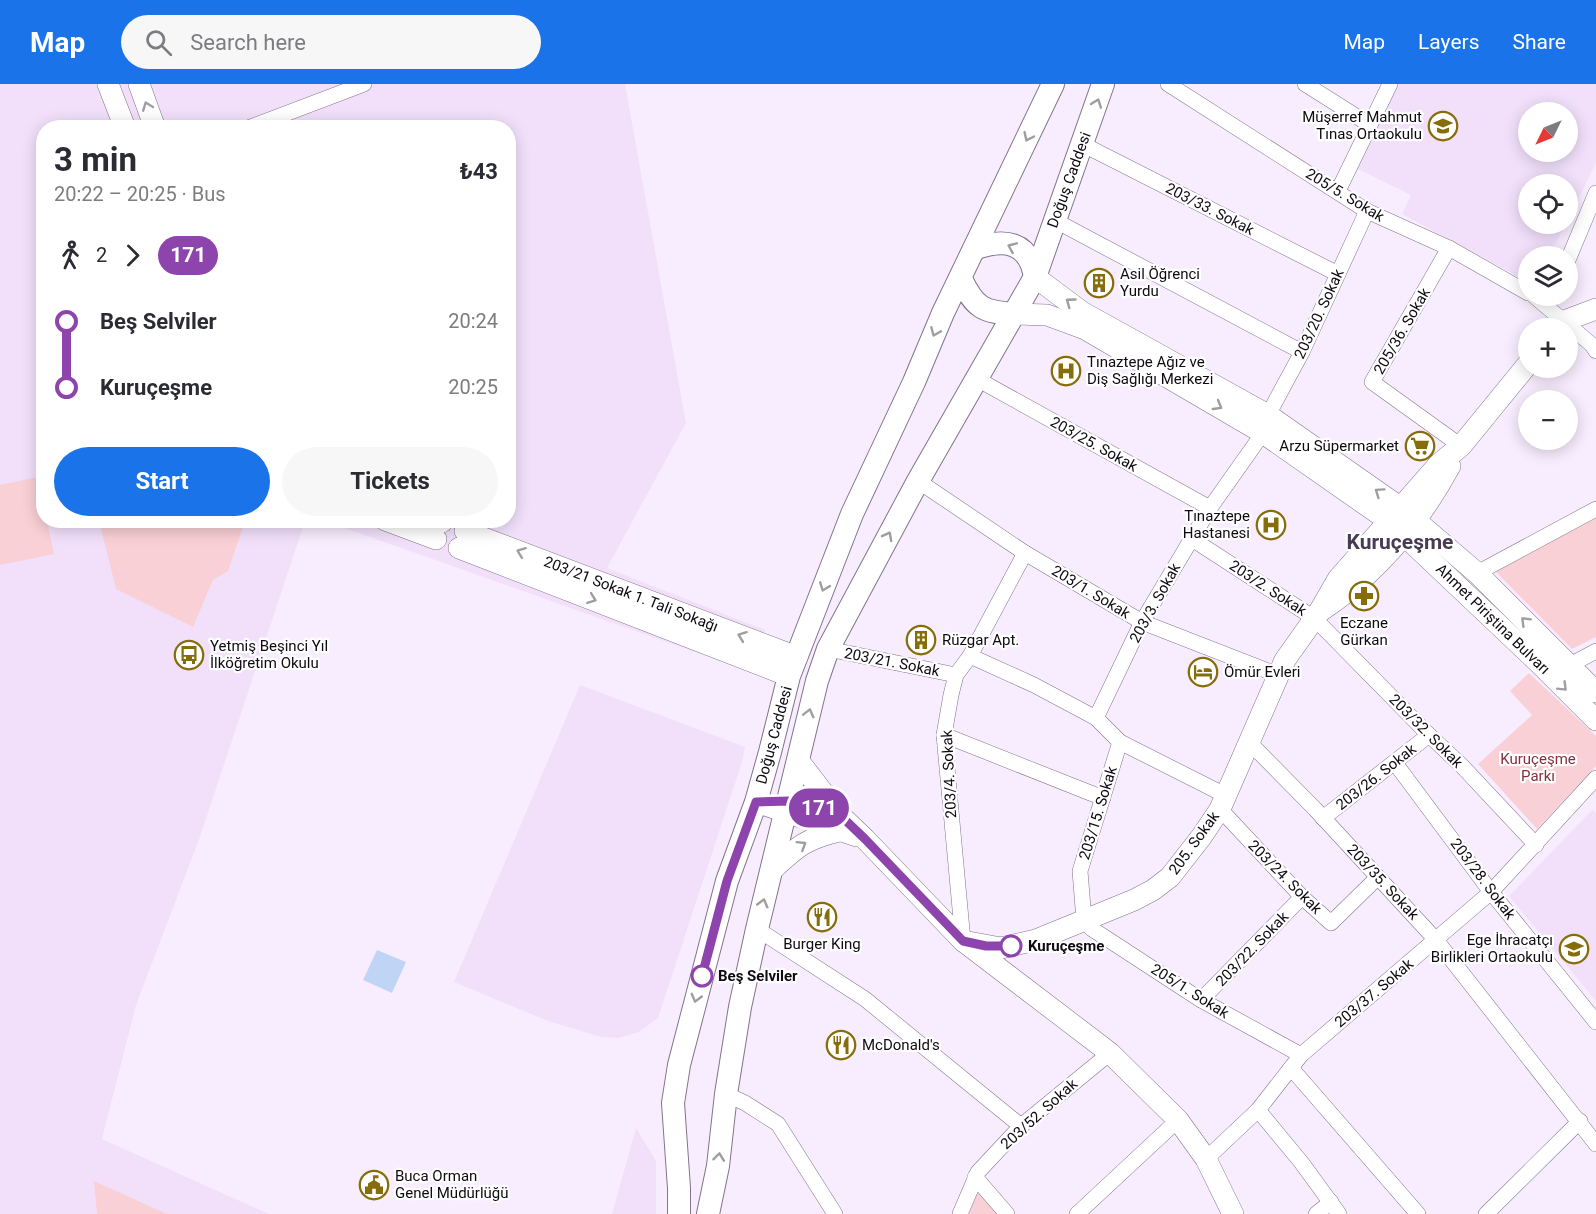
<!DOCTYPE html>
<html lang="en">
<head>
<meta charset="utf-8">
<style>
	body { margin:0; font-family:Roboto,sans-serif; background:#f7f7f7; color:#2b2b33; height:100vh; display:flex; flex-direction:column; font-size:22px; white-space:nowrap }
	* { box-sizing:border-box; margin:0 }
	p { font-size:20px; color:#7c7c81 }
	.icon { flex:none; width:33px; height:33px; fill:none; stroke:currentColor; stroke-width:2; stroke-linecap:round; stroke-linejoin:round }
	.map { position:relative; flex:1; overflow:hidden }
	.details { position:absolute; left:36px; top:36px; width:480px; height:408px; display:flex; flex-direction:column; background:#fff; border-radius:24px; box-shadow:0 3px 15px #0003 }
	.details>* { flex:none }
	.badge { padding:0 12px; border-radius:20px; font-size:21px; line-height:39px }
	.needle { width:39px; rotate:227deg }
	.tools { position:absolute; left:1518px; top:18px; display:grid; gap:12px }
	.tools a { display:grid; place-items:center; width:60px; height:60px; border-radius:50%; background:#fff; box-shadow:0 3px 15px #0003; font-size:30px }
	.map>.badge { position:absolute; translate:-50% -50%; box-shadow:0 0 0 3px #fff }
	.legs { display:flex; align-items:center; gap:9px; height:66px; padding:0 18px; font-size:20px }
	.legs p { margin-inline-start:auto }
	.overview { display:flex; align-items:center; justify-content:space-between; height:102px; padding:0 18px }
	h1 { font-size:33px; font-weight:700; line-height:45px }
	.button { display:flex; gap:12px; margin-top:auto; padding:12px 18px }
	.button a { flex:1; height:69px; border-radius:36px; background:#1a73e8; color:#fff; font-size:24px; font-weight:700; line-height:69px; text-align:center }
	.button a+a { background:#f7f7f7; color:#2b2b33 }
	ul { padding:0 18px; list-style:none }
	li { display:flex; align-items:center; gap:21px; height:66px; font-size:22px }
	li i { display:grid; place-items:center; width:9px; height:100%; margin:0 8px; background:currentColor }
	li i::after { content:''; width:15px; height:15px; margin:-8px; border:4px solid; border-radius:50%; background:#fff }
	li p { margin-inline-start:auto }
	li:first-child i { background:linear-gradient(#0000 50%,currentColor 0) }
	li:last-child i { background:linear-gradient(currentColor 50%,#0000 0) }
	header { display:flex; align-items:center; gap:36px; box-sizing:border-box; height:84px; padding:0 30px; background:#1a73e8; color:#fff }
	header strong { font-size:28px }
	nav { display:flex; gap:33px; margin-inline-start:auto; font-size:21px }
	.search { width:420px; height:54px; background:#f7f7f7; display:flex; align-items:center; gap:15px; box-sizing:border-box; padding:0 21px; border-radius:33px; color:#7c7c81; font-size:22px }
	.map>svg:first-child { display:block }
	.built { fill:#f2e0fb; fill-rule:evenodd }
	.green { fill:#f9d0d5 }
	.water { fill:#c0d5f6 }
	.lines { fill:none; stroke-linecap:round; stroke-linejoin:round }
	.street-casing { stroke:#83738b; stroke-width:16 }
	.secondary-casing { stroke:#83738b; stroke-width:22 }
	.primary-casing { stroke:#83738b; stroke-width:24 }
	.street { stroke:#fff; stroke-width:15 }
	.secondary { stroke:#fff; stroke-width:21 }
	.primary { stroke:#fff; stroke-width:22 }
	.oneway { stroke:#9f9da0 }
	.line-1-casing { stroke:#fff; stroke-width:14 }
	.line-1 { stroke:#8e44ad; stroke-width:9 }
	.stop-1-dot { fill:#fff; stroke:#8e44ad; stroke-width:3 }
	.labels { text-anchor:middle; stroke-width:4.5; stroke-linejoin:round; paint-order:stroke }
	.poi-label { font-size:15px; fill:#0f0912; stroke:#fff; text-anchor:start }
	.street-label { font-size:15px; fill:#0f0912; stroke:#fff }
	.park-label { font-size:15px; fill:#832f42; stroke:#fff }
	.stop-label { font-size:15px; font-weight:bold; fill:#0f0912; stroke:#fff; text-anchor:start }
	.district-label { font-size:21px; font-weight:bold; fill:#493b51; stroke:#fff }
</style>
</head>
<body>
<header>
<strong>Map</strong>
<div class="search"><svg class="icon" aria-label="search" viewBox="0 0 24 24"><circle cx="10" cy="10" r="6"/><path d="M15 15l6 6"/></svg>Search here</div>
<nav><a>Map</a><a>Layers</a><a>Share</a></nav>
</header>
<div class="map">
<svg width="1596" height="1130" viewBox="0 0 1596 1130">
	<rect width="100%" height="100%" fill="#f8edfe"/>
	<g class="built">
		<path d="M0 0H625L686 339 607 484 765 546 751 588 325 437 508 436V44H44V436L305 437 200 753 136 921 102 1055 269 1130H0Z"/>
		<path d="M1396 0H1596V79L1568 136V100H1528V140H1566L1549 172H1528V198L1402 130 1411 111 1356 84ZM1528 28H1568V68H1528Z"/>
		<path d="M580 601 745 663 742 678 658 934 639 948 619 954 601 953 548 937 454 898Z"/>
		<path d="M1593 725 1596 729V917L1509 812Z"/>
		<path d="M636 1044 656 1077V1130H612Z"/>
	</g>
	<g class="green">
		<path d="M38 393 43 418 44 436 47 437 54 470 0 481V401Z"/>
		<path d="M1596 434V553L1572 565 1496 488 1533 465Z"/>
		<path d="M99 437V436L245 437 228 487 213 496 193 543 116 505Z"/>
		<path d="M1529 589 1596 652V682L1537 745 1478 680 1532 631 1510 607Z"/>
		<path d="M94 1097 167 1130H97Z"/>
		<path d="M978 1108 997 1130H969Z"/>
	</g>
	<path class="water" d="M377 866 406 878 392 909 363 896Z"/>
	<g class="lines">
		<g class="street-casing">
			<g id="street">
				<path d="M1168 0 1367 127 1449 164 1528 209"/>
				<path d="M1305 0 1370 41"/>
				<path d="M248 44 364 0"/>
				<path d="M1082 60 1338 190"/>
				<path d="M1338 107 1390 0"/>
				<path d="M1054 136 1302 268"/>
				<path d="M1449 164 1372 298 1461 362"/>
				<path d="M1568 176 1596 109"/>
				<path d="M1534 212 1592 261 1596 267"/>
				<path d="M977 295 1210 424"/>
				<path d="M1268 331 1302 268 1367 127"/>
				<path d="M918 397 1025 469 1142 538 1278 591"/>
				<path d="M1192 455 1314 534 1429 651 1462 682 1536 761"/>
				<path d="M1477 489 1596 425"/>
				<path d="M828 565 956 591"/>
				<path d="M970 572 1034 601 1096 634 1120 658 1225 711"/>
				<path d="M1570 581 1596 567"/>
				<path d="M1096 634 1142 538 1210 424 1263 349"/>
				<path d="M944 651 1103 714"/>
				<path d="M1120 658 1080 787 1084 836 1092 845 1201 916 1301 971"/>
				<path d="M1249 658 1315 725 1436 856 1596 1060"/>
				<path d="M1395 679 1491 808 1596 938"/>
				<path d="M1220 725 1302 813 1331 839 1378 793"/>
				<path d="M1323 734 1429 651"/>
				<path d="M757 845 865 915 1021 1042"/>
				<path d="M963 857 944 651 951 611 956 591 970 572 1025 469"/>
				<path d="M1201 916 1302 813"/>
				<path d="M1291 984 1418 1130"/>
				<path d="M726 1010 745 1019 778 1040 835 1130"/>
				<path d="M1258 1026 1301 1078 1339 1130"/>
				<path d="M1206 1075 1258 1026 1301 971 1491 808 1596 694"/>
				<path d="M975 1093 1007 1130"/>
				<path d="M960 1130 978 1088 1021 1042 1110 969"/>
				<path d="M1077 1130 1178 1036"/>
				<path d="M1316 1130 1331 1118"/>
				<path d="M1486 1130 1580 1037"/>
			</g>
		</g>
		<g class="secondary-casing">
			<g id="secondary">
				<path d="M108 0 125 44"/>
				<path d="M139 0 155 44"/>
				<path d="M1035 193 1082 228 1268 331 1401 424 1477 489 1596 608"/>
				<path d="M1014 230 1047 231 1085 245 1263 349 1389 437 1539 579 1596 636"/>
				<path d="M1558 244 1564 237 1596 225"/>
				<path d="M385 436 436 455"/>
				<path d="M437 436 442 438"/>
				<path d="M465 447 797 573"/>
				<path d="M459 464 789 592"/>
				<path d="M1322 526C1376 490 1419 439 1450 382"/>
				<path d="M798 676 841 732 865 755 963 857 1110 969 1178 1036 1206 1075 1233 1130"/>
				<path d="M756 718 857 752"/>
				<path d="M772 786C797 763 805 755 839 747"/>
				<path d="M963 857 1001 864 1036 856 1134 816 1153 806 1170 793 1202 752 1220 725 1285 576 1319 528 1338 495 1439 380 1461 362 1528 280"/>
			</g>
		</g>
		<g class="primary-casing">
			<g id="primary">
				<path d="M974 165C1004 154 1029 157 1035 193"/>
				<path d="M961 195C975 224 983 228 1014 230"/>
				<path d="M679 1130V1104L673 1019 679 981 727 797 756 718 770 668 789 592 852 430 914 298 943 229 1053 0"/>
				<path d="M708 1130 718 1082 726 1010 740 923 757 845 817 597 828 565 918 397 1035 193 1103 0"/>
			</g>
		</g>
		<use href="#street" class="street"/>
		<use href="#secondary" class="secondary"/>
		<use href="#primary" class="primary"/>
	</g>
	<defs><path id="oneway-chevron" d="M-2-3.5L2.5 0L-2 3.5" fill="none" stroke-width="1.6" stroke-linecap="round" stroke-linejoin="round" transform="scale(1.5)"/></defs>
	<g class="oneway">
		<use href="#oneway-chevron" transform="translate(1097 19) rotate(-70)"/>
		<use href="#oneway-chevron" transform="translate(147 22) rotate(-111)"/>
		<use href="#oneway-chevron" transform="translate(1028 53) rotate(115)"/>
		<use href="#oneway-chevron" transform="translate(1012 163) rotate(-157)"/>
		<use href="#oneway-chevron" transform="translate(1070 218) rotate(-144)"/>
		<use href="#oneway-chevron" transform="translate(935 248) rotate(113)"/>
		<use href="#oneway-chevron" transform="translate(1218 322) rotate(30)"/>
		<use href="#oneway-chevron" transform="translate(1379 408) rotate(-145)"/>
		<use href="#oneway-chevron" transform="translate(888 452) rotate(-62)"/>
		<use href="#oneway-chevron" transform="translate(521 468) rotate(-159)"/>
		<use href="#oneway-chevron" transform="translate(824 503) rotate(111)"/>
		<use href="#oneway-chevron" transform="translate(592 515) rotate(21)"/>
		<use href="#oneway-chevron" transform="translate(1525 537) rotate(-135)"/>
		<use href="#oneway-chevron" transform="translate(742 552) rotate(-159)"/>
		<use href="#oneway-chevron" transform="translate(1563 603) rotate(45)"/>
		<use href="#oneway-chevron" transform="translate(809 629) rotate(-76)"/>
		<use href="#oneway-chevron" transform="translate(802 761) rotate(-32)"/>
		<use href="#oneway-chevron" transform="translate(763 819) rotate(-75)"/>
		<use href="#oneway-chevron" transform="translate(696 914) rotate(105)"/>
		<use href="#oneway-chevron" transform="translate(719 1073) rotate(-83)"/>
	</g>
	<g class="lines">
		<g class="line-1-casing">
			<path id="line-1" d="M702 892 727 797 756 718 789 717 805 719 841 732 865 755 963 857 986 862H1011"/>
		</g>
		<use href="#line-1" class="line-1"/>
	</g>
	<defs>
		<g id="school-ring" transform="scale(1.5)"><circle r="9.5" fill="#fff" stroke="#856d0a" stroke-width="1.5"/><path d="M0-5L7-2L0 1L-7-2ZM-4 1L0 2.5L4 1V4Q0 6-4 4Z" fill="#856d0a"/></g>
		<g id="building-ring" transform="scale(1.5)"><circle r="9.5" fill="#fff" stroke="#856d0a" stroke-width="1.5"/><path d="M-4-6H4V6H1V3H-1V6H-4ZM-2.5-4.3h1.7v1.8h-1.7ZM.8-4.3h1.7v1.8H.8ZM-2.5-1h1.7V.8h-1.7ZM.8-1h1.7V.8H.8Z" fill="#856d0a"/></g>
		<g id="hospital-ring" transform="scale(1.5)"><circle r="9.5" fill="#fff" stroke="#856d0a" stroke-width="1.5"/><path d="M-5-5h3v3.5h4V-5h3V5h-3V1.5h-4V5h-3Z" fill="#856d0a"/></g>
		<g id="supermarket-ring" transform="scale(1.5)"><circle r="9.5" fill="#fff" stroke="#856d0a" stroke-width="1.5"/><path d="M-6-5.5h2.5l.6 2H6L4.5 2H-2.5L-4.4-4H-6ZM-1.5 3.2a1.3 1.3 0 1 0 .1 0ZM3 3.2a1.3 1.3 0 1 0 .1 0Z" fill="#856d0a"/></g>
		<g id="pharmacy-ring" transform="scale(1.5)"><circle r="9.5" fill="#fff" stroke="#856d0a" stroke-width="1.5"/><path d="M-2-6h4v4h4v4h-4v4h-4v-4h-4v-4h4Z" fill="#856d0a"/></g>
		<g id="bus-ring" transform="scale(1.5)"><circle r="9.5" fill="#fff" stroke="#856d0a" stroke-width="1.5"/><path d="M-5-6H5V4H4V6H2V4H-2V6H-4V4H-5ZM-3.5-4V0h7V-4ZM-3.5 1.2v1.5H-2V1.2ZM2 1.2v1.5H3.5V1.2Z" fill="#856d0a"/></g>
		<g id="hotel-ring" transform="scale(1.5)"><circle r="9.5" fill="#fff" stroke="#856d0a" stroke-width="1.5"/><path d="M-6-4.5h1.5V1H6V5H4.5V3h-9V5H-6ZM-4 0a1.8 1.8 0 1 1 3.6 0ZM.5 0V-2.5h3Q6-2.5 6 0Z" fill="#856d0a"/></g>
		<g id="restaurant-ring" transform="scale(1.5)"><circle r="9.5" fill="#fff" stroke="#856d0a" stroke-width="1.5"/><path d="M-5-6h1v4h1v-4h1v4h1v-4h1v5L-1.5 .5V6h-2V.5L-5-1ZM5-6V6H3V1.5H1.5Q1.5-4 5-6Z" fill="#856d0a"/></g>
		<g id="civic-ring" transform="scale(1.5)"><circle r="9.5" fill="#fff" stroke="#856d0a" stroke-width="1.5"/><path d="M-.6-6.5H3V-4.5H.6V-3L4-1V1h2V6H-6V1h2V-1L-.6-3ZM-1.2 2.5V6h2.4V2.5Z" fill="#856d0a"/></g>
	</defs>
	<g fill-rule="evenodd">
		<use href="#school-ring" x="1443" y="42"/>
		<use href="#building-ring" x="1099" y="199"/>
		<use href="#hospital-ring" x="1066" y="287"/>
		<use href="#supermarket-ring" x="1420" y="362"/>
		<use href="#hospital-ring" x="1271" y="441"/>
		<use href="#pharmacy-ring" x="1364" y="512"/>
		<use href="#building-ring" x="921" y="556"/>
		<use href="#bus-ring" x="189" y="571"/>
		<use href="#hotel-ring" x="1203" y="588"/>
		<use href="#restaurant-ring" x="822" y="833"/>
		<use href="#school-ring" x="1574" y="865"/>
		<use href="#restaurant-ring" x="841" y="961"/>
		<use href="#civic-ring" x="374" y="1101"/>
	</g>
	<g class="stop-1-dot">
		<circle cx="1011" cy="862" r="10"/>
		<circle cx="702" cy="892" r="10"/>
	</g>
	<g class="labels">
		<g class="poi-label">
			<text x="1422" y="38" text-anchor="end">Müşerref Mahmut<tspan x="1422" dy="17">Tınas Ortaokulu</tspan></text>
			<text x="1120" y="195">Asil Öğrenci<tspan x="1120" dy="17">Yurdu</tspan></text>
			<text x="1087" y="283">Tınaztepe Ağız ve<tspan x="1087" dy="17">Diş Sağlığı Merkezi</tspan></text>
			<text x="1399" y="367" text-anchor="end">Arzu Süpermarket</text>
			<text x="1250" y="437" text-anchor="end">Tınaztepe<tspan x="1250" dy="17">Hastanesi</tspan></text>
			<text x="1364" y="544" text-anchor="middle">Eczane<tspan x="1364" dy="17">Gürkan</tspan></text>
			<text x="942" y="561">Rüzgar Apt.</text>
			<text x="210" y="567">Yetmiş Beşinci Yıl<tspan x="210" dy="17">İlköğretim Okulu</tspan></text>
			<text x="1224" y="593">Ömür Evleri</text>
			<text x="1553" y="861" text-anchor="end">Ege İhracatçı<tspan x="1553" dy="17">Birlikleri Ortaokulu</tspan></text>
			<text x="822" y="865" text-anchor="middle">Burger King</text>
			<text x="862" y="966">McDonald's</text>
			<text x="395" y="1097">Buca Orman<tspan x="395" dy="17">Genel Müdürlüğü</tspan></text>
		</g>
		<g class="street-label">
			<text transform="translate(1069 96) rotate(-70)" y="5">Doğuş Caddesi</text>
			<text transform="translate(1345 111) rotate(31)" y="5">205/5. Sokak</text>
			<text transform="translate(1210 125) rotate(27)" y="5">203/33. Sokak</text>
			<text transform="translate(1319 230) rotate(-65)" y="5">203/20. Sokak</text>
			<text transform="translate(1402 247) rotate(-60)" y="5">205/36. Sokak</text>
			<text transform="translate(1094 360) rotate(29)" y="5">203/25. Sokak</text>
			<text transform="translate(1268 504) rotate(33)" y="5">203/2. Sokak</text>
			<text transform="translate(1091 508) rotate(31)" y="5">203/1. Sokak</text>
			<text transform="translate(631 510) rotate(21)" y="5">203/21 Sokak 1. Tali Sokağı</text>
			<text transform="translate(1155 519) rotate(-61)" y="5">203/3. Sokak</text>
			<text transform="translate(1493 535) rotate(44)" y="5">Ahmet Piriştina Bulvarı</text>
			<text transform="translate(892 578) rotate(11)" y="5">203/21. Sokak</text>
			<text transform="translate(1426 647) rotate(45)" y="5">203/32. Sokak</text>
			<text transform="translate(774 651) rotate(-75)" y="5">Doğuş Caddesi</text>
			<text transform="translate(949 690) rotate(-93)" y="5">203/4. Sokak</text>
			<text transform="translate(1376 693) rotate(-38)" y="5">203/26. Sokak</text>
			<text transform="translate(1098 729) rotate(-73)" y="5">203/15. Sokak</text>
			<text transform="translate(1194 759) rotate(-54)" y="5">205. Sokak</text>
			<text transform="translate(1285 793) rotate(45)" y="5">203/24. Sokak</text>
			<text transform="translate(1483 795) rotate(53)" y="5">203/28. Sokak</text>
			<text transform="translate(1383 798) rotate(47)" y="5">203/35. Sokak</text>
			<text transform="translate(1252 865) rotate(-46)" y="5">203/22. Sokak</text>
			<text transform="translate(1190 907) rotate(32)" y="5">205/1. Sokak</text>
			<text transform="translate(1374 909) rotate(-40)" y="5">203/37. Sokak</text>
			<text transform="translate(1039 1030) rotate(-42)" y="5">203/52. Sokak</text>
		</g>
		<g class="park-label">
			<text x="1538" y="680">Kuruçeşme<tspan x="1538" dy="17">Parkı</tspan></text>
		</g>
		<g class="stop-label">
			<text x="1028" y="867">Kuruçeşme</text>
			<text x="718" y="897">Beş Selviler</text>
		</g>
		<g class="district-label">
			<text x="1400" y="465">Kuruçeşme</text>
		</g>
	</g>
</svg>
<div class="tools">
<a><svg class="needle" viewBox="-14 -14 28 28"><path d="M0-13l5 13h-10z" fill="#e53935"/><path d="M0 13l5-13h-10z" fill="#7c7c81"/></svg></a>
<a><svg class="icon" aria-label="locate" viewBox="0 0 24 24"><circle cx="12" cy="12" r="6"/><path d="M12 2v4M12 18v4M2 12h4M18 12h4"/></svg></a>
<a><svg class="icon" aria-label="layers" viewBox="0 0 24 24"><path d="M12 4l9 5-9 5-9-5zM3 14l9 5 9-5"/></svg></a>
<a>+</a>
<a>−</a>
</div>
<b class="badge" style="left:819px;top:724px;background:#8e44ad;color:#fff">171</b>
<section class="details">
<div class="overview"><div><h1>3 min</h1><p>20:22 – 20:25 · Bus</p></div><b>₺43</b></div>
<div class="legs"><svg class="icon" aria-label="walk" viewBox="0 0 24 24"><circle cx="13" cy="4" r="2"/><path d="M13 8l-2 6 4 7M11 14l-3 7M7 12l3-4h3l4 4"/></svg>2<svg class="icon" aria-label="forward" viewBox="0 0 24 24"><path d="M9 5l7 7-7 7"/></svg><b class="badge" style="background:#8e44ad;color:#fff">171</b></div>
<ul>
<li><i style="color:#8e44ad"></i><b>Beş Selviler</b><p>20:24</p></li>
<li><i style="color:#8e44ad"></i><b>Kuruçeşme</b><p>20:25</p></li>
</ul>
<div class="button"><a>Start</a><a>Tickets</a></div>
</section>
</div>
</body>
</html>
